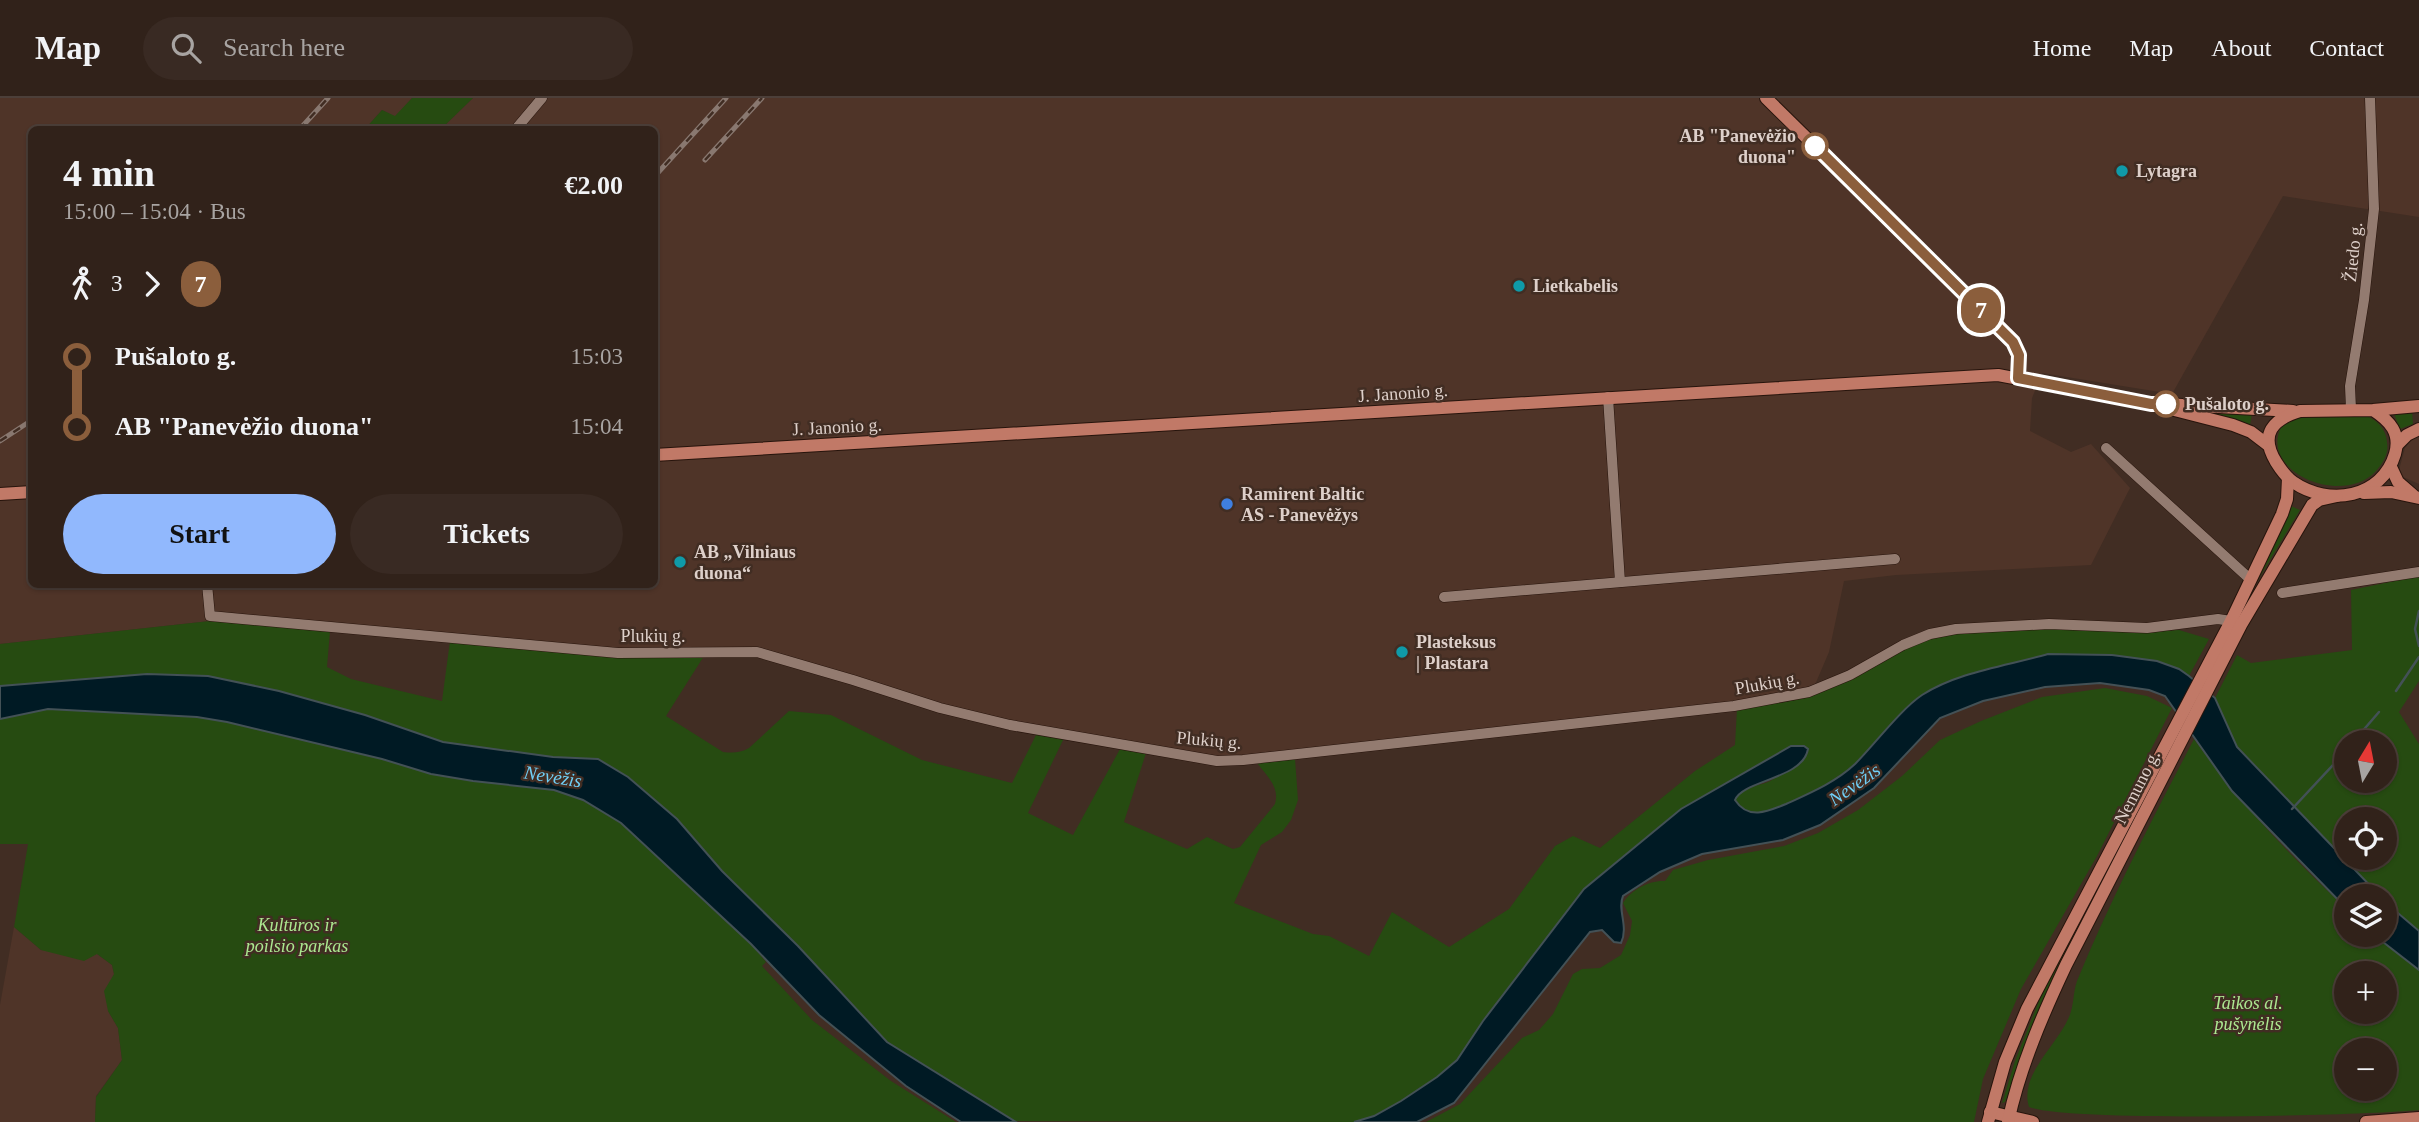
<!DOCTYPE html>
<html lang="en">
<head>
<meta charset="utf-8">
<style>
	body { margin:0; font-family:Georgia,serif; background:#392a23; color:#f1f3f6; height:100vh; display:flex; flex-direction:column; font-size:26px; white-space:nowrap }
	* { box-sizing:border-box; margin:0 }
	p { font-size:23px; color:#a8a4a2 }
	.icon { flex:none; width:38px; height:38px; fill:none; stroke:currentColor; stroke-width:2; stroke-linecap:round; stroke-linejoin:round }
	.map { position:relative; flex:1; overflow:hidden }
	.drawer { position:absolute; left:28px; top:28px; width:630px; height:462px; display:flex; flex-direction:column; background:#31221a; border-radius:10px; box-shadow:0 2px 5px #0004,0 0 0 2px #4c3f39 }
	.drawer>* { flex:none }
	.badge { padding:0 14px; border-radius:23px; font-size:24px; line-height:46px }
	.needle { width:46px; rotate:10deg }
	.fabs { position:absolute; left:2334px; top:632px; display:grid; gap:14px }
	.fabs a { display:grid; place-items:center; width:63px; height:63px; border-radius:50%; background:#31221a; box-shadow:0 2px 5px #0004,0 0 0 2px #4c3f39; font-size:35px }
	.map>.badge { position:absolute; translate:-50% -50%; box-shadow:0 0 0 4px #fff }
	.legs { display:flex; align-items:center; gap:10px; height:77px; padding:0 35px; font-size:23px }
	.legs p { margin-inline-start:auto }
	.overview { display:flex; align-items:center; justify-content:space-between; height:119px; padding:0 35px }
	h1 { font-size:38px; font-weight:700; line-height:52px }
	.action { display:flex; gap:14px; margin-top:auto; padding:14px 35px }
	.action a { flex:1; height:80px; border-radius:42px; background:#91b8fd; color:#111; font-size:28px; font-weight:700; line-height:80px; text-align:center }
	.action a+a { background:#392a23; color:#f1f3f6 }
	ul { padding:0 35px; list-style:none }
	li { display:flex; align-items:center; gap:24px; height:70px; font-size:26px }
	li i { display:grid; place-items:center; width:10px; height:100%; margin:0 9px; background:currentColor }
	li i::after { content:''; width:18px; height:18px; margin:-9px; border:5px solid; border-radius:50%; background:#31221a }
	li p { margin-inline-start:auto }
	li:first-child i { background:linear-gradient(#0000 50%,currentColor 0) }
	li:last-child i { background:linear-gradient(currentColor 50%,#0000 0) }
	header { display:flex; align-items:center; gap:42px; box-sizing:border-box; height:98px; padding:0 35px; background:#31221a; border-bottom:2px solid #4c3f39 }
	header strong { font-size:33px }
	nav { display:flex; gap:38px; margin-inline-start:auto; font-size:24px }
	.search { width:490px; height:63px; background:#392a23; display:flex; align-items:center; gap:18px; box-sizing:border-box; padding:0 24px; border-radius:38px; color:#a8a4a2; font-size:26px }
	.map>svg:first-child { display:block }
	.built { fill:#4f3428 }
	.green { fill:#264b11; fill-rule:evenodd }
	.water { fill:#001a24; stroke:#435156; stroke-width:2 }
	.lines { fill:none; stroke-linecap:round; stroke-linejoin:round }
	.stream { stroke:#435156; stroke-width:2.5 }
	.minor-casing { stroke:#27140c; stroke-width:11 }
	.major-casing { stroke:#27140c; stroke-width:14 }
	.minor { stroke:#937b70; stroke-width:10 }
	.major { stroke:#c17967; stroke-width:12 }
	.rail-casing { stroke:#897870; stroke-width:5 }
	.rail { stroke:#412d23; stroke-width:2.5; stroke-dasharray:8; stroke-linecap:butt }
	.line-1-casing { stroke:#fff; stroke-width:16 }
	.line-1 { stroke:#8b5e3c; stroke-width:10 }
	.stop-1-dot { fill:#fff; stroke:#8b5e3c; stroke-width:3.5 }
	.culture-dot { fill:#0f9aa8; stroke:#412d23; stroke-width:2.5 }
	.shop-dot { fill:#3f7fe0; stroke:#412d23; stroke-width:2.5 }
	.labels { text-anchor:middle; stroke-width:5; stroke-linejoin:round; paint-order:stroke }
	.stop-label { font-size:18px; font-weight:bold; fill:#ded0ca; stroke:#412d23; text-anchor:end }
	.poi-label { font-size:18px; font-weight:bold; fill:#ded0ca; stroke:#412d23; text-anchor:start }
	.street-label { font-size:18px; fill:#ded0ca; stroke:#412d23 }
	.park-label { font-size:18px; font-style:italic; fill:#ace890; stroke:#412d23 }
	.water-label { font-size:19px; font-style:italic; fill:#70cff6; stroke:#412d23 }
</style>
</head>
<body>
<header>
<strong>Map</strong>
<div class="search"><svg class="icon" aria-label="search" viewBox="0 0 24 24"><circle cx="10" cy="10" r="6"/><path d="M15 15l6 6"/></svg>Search here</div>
<nav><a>Home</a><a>Map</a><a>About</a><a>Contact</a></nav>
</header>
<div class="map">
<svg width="2419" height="1024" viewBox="0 0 2419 1024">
	<rect width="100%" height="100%" fill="#412d23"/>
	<g class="built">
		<path d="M0 0H412L395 19 382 12 365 31 32 32V486H654V32L441 31 473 0H2419V119L2283 98 2172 296 2042 275 2032 300 2030 333 2071 354 2091 346 2130 390 2091 467 1896 477 1844 483 1829 554 1811 596 1449 643 1223 668 1204 666 994 627 751 557 639 559 210 523 0 546Z"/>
		<path d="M2419 339V386L2401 378 2399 372 2405 350 2413 340Z"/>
		<path d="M14 829 41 852 97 856 112 867 114 876 108 913 118 930 122 962 96 998 95 1024H0V907Z"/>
	</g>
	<g class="green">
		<path d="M412 0H473L441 31H365L382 12 395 18Z"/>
		<path d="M2188 312 2252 316 2250 327 2241 323Z"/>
		<path d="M2412 313 2413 326 2400 331 2394 316Z"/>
		<path d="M2364 317C2376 321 2386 330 2387 344 2389 355 2384 364 2376 373 2343 409 2259 375 2281 329L2299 319Z"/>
		<path d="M2291 408 2300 412 2252 492 2253 489Z"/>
		<path d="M2419 478V583L2399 614 2419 646V833L2385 804V798H2380L2237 649 2215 600 2237 557 2251 565 2352 552 2351 492ZM2347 644H2385V682H2347ZM2347 721H2385V760H2347Z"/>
		<path d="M210 523 330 533 327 569 351 581 442 603 450 543 704 558 666 618 723 654C733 655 740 655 749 650L789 613 831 617 922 662 1012 685 1037 635 1064 640 1028 715 1073 737 1120 651 1146 655 1124 724 1187 751 1207 739 1233 751 1240 749 1275 706C1280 689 1267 678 1257 665L1295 661 1298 702 1291 722 1282 734 1261 747 1234 805 1313 836 1329 838 1369 858 1392 814 1449 849 1509 811 1555 748 1573 738 1600 750 1695 673 1735 647 1737 611 1811 596 1903 551 1933 539 1955 535 2051 529 2150 534 2179 532 2209 541 2189 578 2179 571 2112 557 2048 556 1945 584 1919 599 1853 668 1818 692 1767 714 1751 715 1739 708 1735 701C1740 688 1756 689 1768 684 1782 678 1796 661 1808 651L1804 648H1791L1681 711 1584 791 1483 923 1457 962 1437 979 1401 1003 1374 1018 1354 1024 1014 1023 887 944 798 848 722 773 677 721 598 661 553 659 443 644 365 617 279 593 208 578 147 576 0 588V546Z"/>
		<path d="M2105 590 2147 598 2172 610 2097 758 2021 891 1983 981 1974 1024H1426L1460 1006 1522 940 1539 932 1553 916 1573 876 1582 871 1600 870 1621 857 1630 837 1632 823 1623 805C1632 791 1650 782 1665 783L1673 772 1708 762 1784 748 1818 735 1858 712 1902 678 1940 642 1981 623 2042 599Z"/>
		<path d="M48 611 197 619 227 624 382 661 431 676 473 683 554 692 583 702 621 725 673 771 751 846 766 864 762 868 812 922 891 983 956 1024H95L96 999 122 962 118 930 108 913 104 893 114 876 112 867 97 856 84 863 41 852 14 829 28 746H0V621Z"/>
		<path d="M2194 641C2238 703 2291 759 2347 811V836L2374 837 2419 872V1012C2359 1018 2066 1024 2029 1009 2019 976 2057 948 2069 919 2074 908 2073 894 2077 883 2111 800 2153 720 2194 641ZM2347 875H2385V914H2347ZM2347 952H2385V990H2347Z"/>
		<path d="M2090 804 2033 926 2005 1004 2002 1005 2015 963 2041 898Z"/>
	</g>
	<g class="water">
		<path d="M2048 556 2112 557 2157 563 2179 571 2189 578 2215 600 2237 649 2380 798H2347V811L2232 693 2165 598 2149 592 2100 585 2045 589 1983 603 1940 620 1874 690 1820 727 1783 742 1702 756 1660 774 1623 798C1617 812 1629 828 1621 845L1614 844 1602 832 1590 834 1454 1005 1417 1024H1354L1374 1018 1401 1003 1437 979 1457 962 1483 923 1584 791 1681 711 1791 648H1804L1808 651C1803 681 1743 682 1735 702 1748 722 1767 714 1786 706 1810 695 1836 684 1855 666 1874 647 1901 611 1922 597 1958 574 2006 568 2048 556Z"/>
		<path d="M147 576 208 578 279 593 365 617 443 644 553 659 598 661 628 679 677 721 722 773 798 848 887 944 1016 1024H961L906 988 819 917 751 846 621 725 583 702 554 692 473 683 431 676 382 661 227 624 197 619 48 611 0 621V588Z"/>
		<path d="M2385 804 2419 833V872L2374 837 2385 836Z"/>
	</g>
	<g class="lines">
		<g class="stream">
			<path d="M2419 513 2415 531 2419 548"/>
			<path d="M2396 593 2419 559"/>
			<path d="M2353 644 2379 614"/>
			<path d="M2292 711 2347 652"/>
		</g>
		<g class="minor-casing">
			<g id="minor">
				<path d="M515 32 542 0"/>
				<path d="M1608 299 1620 484"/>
				<path d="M2351 311 2350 288 2364 202 2374 111 2370 0"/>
				<path d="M2106 350 2251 482"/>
				<path d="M207 486 210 518 618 555 757 554 853 582 940 610 1010 627 1217 663 1243 662 1734 608 1809 594 1850 577 1903 547 1930 536 1956 531 2049 526 2147 530 2218 521 2231 523"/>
				<path d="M2282 495 2419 474"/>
				<path d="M1444 499 1895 461"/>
			</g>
		</g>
		<g class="major-casing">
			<g id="major">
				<path d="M1766 0 2003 233C2017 248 2021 259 2018 280"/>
				<path d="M2164 306 2293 313"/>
				<path d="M2373 312C2390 323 2401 335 2395 356 2382 400 2329 409 2293 384 2286 379 2281 372 2276 364 2259 336 2273 321 2300 313L2373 312 2419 308"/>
				<path d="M2397 347 2407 337 2419 331"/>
				<path d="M654 357 1998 277 2151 306 2233 327 2251 334 2268 347"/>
				<path d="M2391 369 2398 384 2413 397"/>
				<path d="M2364 395 2391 394 2419 400"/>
				<path d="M0 396 32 394"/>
				<path d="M1990 1014 2033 1024"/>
				<path d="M1988 1024 2005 964 2027 911 2231 523 2282 416 2287 401 2288 380"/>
				<path d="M2008 1024C2020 969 2042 918 2066 867L2241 527 2312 407 2319 402 2337 398"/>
				<path d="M2366 1024 2419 1020"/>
			</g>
		</g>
		<use href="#minor" class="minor"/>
		<use href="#major" class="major"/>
		<g class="rail-casing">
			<g id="rail">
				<path d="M299 32 328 0"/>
				<path d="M705 62 762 0"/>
				<path d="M654 79 726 0"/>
				<path d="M0 343 32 322"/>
			</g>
		</g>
		<use href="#rail" class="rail"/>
	</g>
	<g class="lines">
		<g class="line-1-casing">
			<path id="line-1" d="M1815 48 2013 244 2019 257 2018 280 2151 306H2166"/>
		</g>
		<use href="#line-1" class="line-1"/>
	</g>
	<g class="stop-1-dot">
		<circle cx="1815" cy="48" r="12"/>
		<circle cx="2166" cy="306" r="12"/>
	</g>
	<g class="culture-dot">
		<circle cx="2122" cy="73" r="7"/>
		<circle cx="1519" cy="188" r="7"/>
		<circle cx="680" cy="464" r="7"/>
		<circle cx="1402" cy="554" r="7"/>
	</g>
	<circle class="shop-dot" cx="1227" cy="406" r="7"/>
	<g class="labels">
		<g class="stop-label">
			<text x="1796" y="44">AB "Panevėžio<tspan x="1796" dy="21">duona"</tspan></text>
			<text x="2185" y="312" text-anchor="start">Pušaloto g.</text>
		</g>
		<g class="poi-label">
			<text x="2136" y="79">Lytagra</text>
			<text x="1533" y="194">Lietkabelis</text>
			<text x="1241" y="402">Ramirent Baltic<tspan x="1241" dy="21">AS - Panevėžys</tspan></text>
			<text x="694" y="460">AB „Vilniaus<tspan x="694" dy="21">duona“</tspan></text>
			<text x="1416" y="550">Plasteksus<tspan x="1416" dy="21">| Plastara</tspan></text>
		</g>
		<g class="street-label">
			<text transform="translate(2353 154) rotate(-84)" y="6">Žiedo g.</text>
			<text transform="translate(1403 295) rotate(-4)" y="6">J. Janonio g.</text>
			<text transform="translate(837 329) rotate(-3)" y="6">J. Janonio g.</text>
			<text x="653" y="544">Plukių g.</text>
			<text transform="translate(1767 585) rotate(-10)" y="6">Plukių g.</text>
			<text transform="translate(1209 642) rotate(5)" y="6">Plukių g.</text>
			<text transform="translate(2137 689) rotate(-63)" y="6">Nemuno g.</text>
		</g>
		<g class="park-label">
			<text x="297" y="833">Kultūros ir<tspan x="297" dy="21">poilsio parkas</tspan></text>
			<text x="2248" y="911">Taikos al.<tspan x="2248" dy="21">pušynėlis</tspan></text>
		</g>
		<g class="water-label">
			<text transform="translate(553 678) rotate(9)" y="7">Nevėžis</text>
			<text transform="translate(1854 686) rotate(-35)" y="7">Nevėžis</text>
		</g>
	</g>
</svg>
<div class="fabs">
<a><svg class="needle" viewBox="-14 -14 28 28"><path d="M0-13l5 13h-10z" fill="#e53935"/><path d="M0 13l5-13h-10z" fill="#a8a4a2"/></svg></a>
<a><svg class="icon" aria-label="locate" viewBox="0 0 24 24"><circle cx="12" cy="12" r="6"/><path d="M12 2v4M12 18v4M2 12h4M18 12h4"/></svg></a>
<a><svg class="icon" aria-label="layers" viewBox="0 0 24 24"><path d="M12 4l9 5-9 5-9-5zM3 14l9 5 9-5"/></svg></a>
<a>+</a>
<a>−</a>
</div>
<b class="badge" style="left:1981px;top:212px;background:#8b5e3c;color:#fff">7</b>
<section class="drawer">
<div class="overview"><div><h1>4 min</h1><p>15:00 – 15:04 · Bus</p></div><b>€2.00</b></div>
<div class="legs"><svg class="icon" aria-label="walk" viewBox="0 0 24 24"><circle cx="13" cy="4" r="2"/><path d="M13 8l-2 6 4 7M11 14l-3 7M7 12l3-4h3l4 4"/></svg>3<svg class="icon" aria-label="forward" viewBox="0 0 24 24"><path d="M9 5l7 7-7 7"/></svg><b class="badge" style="background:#8b5e3c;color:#fff">7</b></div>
<ul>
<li><i style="color:#8b5e3c"></i><b>Pušaloto g.</b><p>15:03</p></li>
<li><i style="color:#8b5e3c"></i><b>AB &quot;Panevėžio duona&quot;</b><p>15:04</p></li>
</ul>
<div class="action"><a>Start</a><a>Tickets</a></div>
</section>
</div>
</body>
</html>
